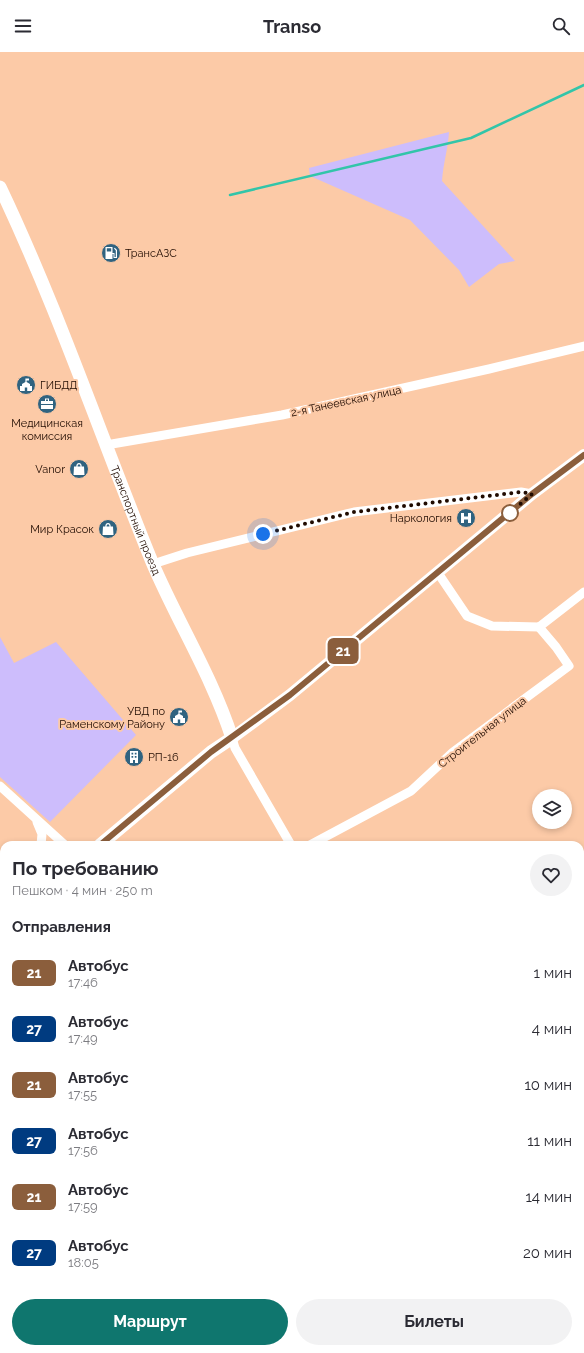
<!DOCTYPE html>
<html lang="ru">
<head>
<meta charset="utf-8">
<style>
	body { margin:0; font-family:Raleway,sans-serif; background:#f2f2f3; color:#2b2b33; height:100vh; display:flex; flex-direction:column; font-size:15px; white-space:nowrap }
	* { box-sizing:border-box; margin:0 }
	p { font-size:13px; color:#7c7c81 }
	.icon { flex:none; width:22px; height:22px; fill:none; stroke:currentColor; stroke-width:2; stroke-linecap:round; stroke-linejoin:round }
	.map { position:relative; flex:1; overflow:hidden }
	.drawer { position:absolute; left:0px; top:789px; width:584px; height:512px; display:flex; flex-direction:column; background:#fff; border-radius:12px 12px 0 0; box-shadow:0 2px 6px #0003 }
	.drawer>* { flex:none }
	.badge { padding:0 8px; border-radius:6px; font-size:14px; line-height:26px }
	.controls { position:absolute; left:532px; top:737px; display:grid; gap:8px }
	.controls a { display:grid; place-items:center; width:40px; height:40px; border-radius:50%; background:#fff; box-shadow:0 2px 6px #0003; font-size:20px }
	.you { position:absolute; width:20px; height:20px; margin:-10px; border:3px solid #fff; border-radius:50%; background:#1a73e8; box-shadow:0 0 0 6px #1a73e833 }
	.map>.badge { position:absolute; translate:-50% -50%; box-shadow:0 0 0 2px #fff }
	h2 { padding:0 12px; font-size:15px; line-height:36px }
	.round { display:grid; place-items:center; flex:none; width:42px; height:42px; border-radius:21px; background:#f2f2f3 }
	.summary { display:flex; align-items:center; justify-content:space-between; height:68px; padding:0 12px }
	h1 { font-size:19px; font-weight:700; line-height:30px }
	.cta { display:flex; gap:8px; margin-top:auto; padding:8px 12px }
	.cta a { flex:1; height:46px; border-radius:24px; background:#0f766e; color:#fff; font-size:16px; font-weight:700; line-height:46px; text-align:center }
	.cta a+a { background:#f2f2f3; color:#2b2b33 }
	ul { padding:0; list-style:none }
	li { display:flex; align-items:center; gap:12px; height:56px; padding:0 12px }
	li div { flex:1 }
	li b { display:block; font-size:15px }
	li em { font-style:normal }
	li .badge { min-width:44px; font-weight:700; text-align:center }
	header { display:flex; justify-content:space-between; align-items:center; height:52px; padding:0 12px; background:#fff; font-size:18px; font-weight:700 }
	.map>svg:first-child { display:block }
	.green { fill:#cdbdfc }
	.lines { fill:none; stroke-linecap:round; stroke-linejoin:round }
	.stream { stroke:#32c5a9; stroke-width:2.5 }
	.minor { stroke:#fff; stroke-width:9 }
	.tertiary { stroke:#fff; stroke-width:12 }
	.secondary { stroke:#fff; stroke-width:13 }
	.rail-casing { stroke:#6b4c39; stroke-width:4 }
	.rail { stroke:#fccaa7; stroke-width:2.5; stroke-dasharray:8; stroke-linecap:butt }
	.line-casing { stroke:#fff; stroke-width:9 }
	.line { stroke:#8b5e3c; stroke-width:6 }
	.walk { stroke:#200b00; stroke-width:4; stroke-dasharray:0 7.2 }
	.stop-dot { fill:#fff; stroke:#8b5e3c; stroke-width:2 }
	.labels { text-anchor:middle; stroke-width:4; stroke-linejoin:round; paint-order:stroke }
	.poi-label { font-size:11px; fill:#200b00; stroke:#fccaa7; text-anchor:end }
	.street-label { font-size:11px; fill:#200b00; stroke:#fccaa7 }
</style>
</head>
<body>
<header><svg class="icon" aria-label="menu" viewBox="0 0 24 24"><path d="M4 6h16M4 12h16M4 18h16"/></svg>Transo<svg class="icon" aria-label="search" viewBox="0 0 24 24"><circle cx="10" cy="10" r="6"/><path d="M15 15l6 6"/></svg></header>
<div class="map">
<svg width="584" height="1301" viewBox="0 0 584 1301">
	<rect width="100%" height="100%" fill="#fccaa7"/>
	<g class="green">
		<path d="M449 80C448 97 443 112 442 129L515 209 499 212 469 235 459 218 410 168 310 124 309 116Z"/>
		<path d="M0 585 14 611 56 590 136 683 50 770 0 725Z"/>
		<path d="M0 909 4 914V966L0 968Z"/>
	</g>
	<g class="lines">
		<path class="stream" d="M230 143 471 86 584 33"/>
		<g class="minor">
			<path d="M106 393 282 363 489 317 584 294"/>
			<path d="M153 512 187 501 354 460 521 440 532 442"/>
			<path d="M438 521 467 564 492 574 539 575"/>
			<path d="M539 575 584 540"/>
			<path d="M232 686 235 696 291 793"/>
			<path d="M0 734 65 793"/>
			<path d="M37 770 42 782 41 793"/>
			<path d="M310 793 411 739 453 700 569 614 556 595 539 575"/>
			<path d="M580 818 584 816"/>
			<path d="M580 1209 584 1206"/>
			<path d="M460 1301 465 1297"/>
		</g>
		<path class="tertiary" d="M232 686 290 643 532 442 584 403"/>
		<g class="secondary">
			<path id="s1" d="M0 135C58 257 101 385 152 510 177 569 212 624 232 686L211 700 100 793"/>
			<path d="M0 879 4 876"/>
		</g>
		<g class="rail-casing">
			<g id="rail">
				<path d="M580 923 584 918"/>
				<path d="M580 968 584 962"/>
				<path d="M580 994 584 991"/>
				<path d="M580 1151 584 1146"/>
				<path d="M0 1286 4 1287"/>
				<path d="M182 1301 187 1297"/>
				<path d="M418 1301 423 1297"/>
			</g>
		</g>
		<use href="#rail" class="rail"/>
	</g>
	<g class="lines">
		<g class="line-casing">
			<path id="line" d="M100 793 211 700 290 643 532 442 584 403"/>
		</g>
		<use href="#line" class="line"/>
		<path class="walk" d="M263 482 354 460 521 440 532 442 510 461"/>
	</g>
	<defs>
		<g id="fuel-disc" transform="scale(1)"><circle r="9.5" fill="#306380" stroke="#fccaa7"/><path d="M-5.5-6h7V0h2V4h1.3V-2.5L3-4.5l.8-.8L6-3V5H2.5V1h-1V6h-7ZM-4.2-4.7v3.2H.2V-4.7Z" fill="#fff"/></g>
		<g id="civic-disc" transform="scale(1)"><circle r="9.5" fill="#306380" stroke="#fccaa7"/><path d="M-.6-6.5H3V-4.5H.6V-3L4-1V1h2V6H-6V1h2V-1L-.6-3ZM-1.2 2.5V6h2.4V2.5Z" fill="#fff"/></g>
		<g id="office-disc" transform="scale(1)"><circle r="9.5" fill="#306380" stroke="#fccaa7"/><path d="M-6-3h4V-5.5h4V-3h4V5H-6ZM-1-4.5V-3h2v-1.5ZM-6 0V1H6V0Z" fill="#fff"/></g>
		<g id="shop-disc" transform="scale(1)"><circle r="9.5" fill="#306380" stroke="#fccaa7"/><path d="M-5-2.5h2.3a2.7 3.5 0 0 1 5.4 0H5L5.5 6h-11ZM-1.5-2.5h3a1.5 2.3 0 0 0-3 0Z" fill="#fff"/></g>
		<g id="hospital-disc" transform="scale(1)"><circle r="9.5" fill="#306380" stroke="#fccaa7"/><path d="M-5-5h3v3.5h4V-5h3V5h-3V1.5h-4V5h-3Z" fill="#fff"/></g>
		<g id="building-disc" transform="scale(1)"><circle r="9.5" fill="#306380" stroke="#fccaa7"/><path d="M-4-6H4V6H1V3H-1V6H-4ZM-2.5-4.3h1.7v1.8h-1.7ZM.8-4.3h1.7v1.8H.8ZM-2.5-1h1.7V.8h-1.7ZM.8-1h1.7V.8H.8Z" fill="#fff"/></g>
	</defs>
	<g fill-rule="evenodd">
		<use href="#fuel-disc" x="111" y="201"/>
		<use href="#civic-disc" x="26" y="333"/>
		<use href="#office-disc" x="47" y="352"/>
		<use href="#shop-disc" x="79" y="417"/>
		<use href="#hospital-disc" x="466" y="466"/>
		<use href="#shop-disc" x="108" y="477"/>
		<use href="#civic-disc" x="179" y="665"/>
		<use href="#building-disc" x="134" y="705"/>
	</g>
	<circle class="stop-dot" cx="510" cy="461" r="8"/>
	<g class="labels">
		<g class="poi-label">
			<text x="125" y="205" text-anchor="start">ТрансАЗС</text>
			<text x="40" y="337" text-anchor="start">ГИБДД</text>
			<text x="47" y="375" text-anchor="middle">Медицинская<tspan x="47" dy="13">комиссия</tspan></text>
			<text x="65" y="421">Vanor</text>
			<text x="452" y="470">Наркология</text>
			<text x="94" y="481">Мир Красок</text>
			<text x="165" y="663">УВД по<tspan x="165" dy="13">Раменскому Району</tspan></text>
			<text x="148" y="709" text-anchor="start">РП-16</text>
		</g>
		<g class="street-label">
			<text transform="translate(346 349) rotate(-12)" y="4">2-я Танеевская улица</text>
			<text dy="4" stroke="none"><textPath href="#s1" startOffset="360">Транспортный проезд</textPath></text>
			<text transform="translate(482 680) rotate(-38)" y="4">Строительная улица</text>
		</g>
	</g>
</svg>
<div class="controls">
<a><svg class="icon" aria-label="layers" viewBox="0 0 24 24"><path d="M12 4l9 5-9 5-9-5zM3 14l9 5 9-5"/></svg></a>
</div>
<div class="you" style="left:263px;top:482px"></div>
<b class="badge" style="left:343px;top:599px;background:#8b5e3c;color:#fff">21</b>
<section class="drawer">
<div class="summary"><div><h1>По требованию</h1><p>Пешком · 4 мин · 250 m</p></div><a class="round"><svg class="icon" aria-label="heart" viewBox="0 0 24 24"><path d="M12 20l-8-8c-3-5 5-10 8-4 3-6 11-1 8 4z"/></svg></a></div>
<h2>Отправления</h2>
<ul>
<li><span class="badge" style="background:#8b5e3c;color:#fff">21</span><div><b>Автобус</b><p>17:46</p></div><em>1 мин</em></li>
<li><span class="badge" style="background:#003b80;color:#fff">27</span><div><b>Автобус</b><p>17:49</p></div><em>4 мин</em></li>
<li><span class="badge" style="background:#8b5e3c;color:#fff">21</span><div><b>Автобус</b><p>17:55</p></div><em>10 мин</em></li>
<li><span class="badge" style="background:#003b80;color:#fff">27</span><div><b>Автобус</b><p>17:56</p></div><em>11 мин</em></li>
<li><span class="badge" style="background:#8b5e3c;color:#fff">21</span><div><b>Автобус</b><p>17:59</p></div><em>14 мин</em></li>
<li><span class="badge" style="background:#003b80;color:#fff">27</span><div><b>Автобус</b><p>18:05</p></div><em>20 мин</em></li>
</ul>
<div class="cta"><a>Маршрут</a><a>Билеты</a></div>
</section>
</div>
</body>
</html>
